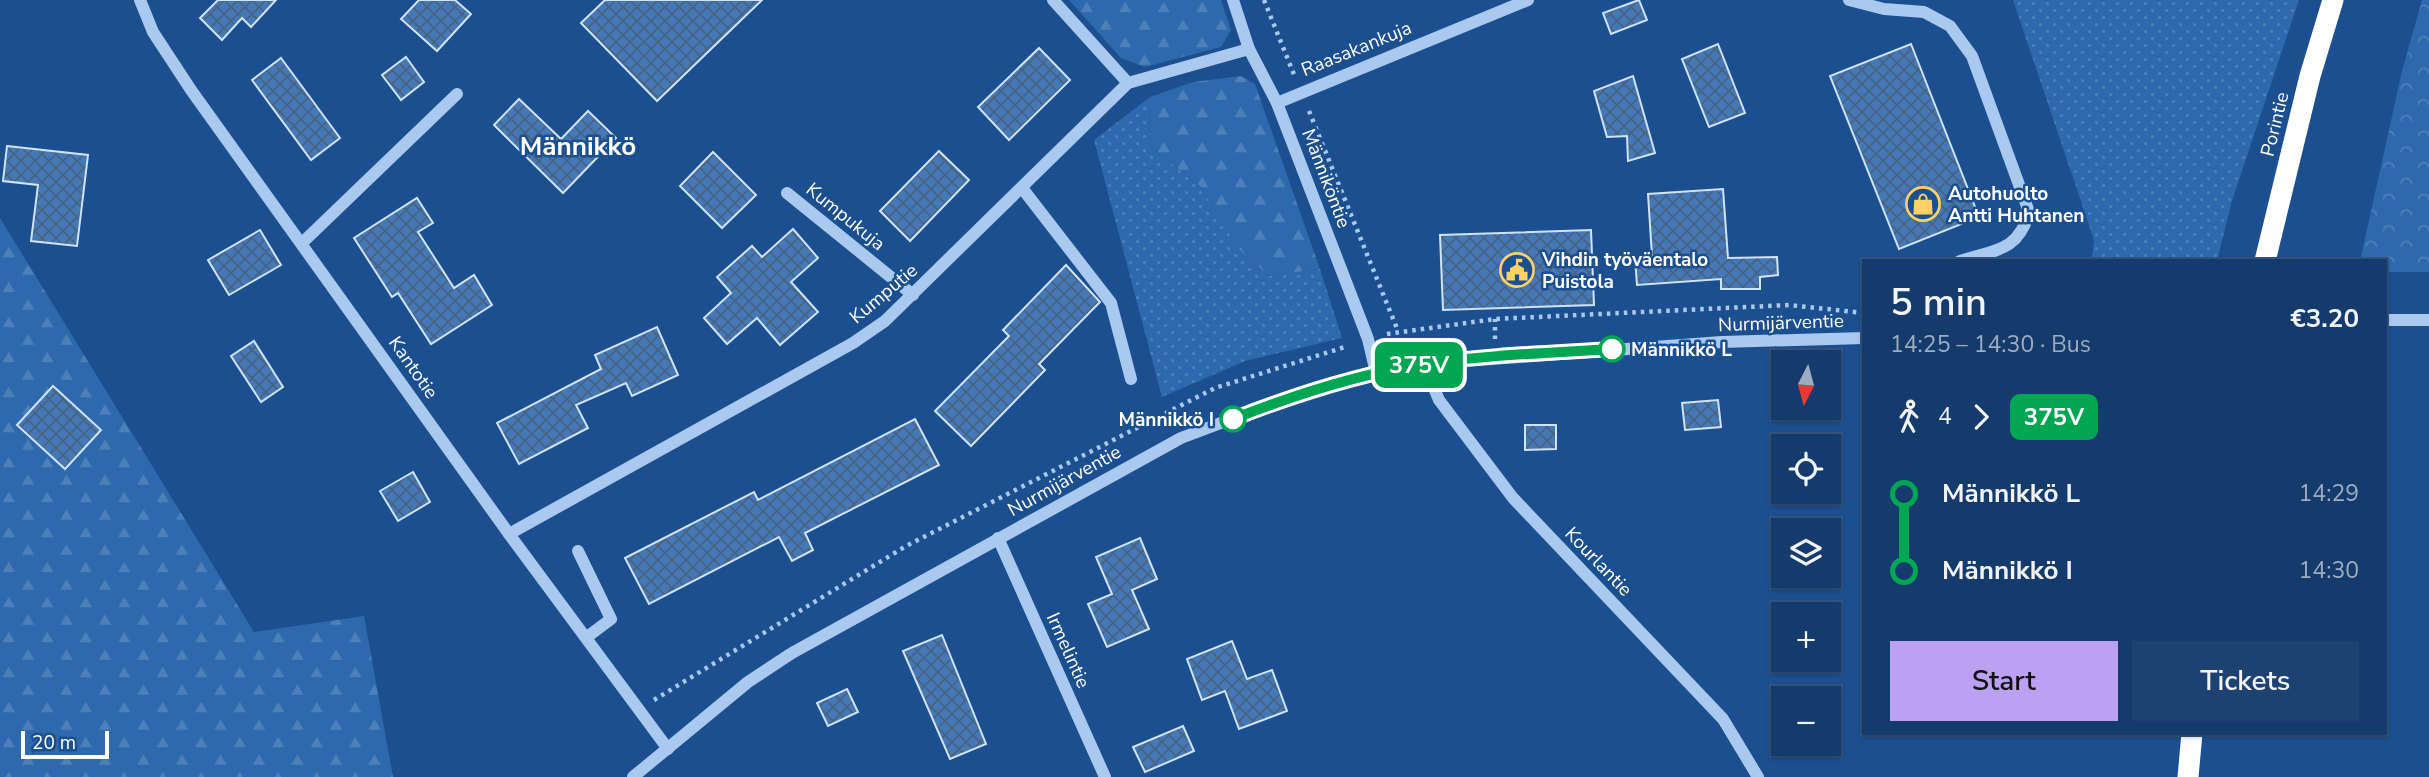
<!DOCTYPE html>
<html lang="en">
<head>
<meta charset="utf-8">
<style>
	body { margin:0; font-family:"Nunito Sans",sans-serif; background:#1d4271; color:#f1f3f6; height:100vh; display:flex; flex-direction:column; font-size:26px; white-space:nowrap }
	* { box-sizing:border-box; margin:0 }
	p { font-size:23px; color:#9dadc1 }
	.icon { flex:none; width:38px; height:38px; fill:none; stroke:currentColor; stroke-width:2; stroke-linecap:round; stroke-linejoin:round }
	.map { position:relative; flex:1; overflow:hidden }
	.drawer { position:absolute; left:1862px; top:259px; width:525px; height:476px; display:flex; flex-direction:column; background:#143b6b; border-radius:0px; box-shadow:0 2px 5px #0004,0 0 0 2px #33557e }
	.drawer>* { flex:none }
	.badge { padding:0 14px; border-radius:10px; font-size:24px; line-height:46px }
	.needle { width:46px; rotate:186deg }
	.fabs { position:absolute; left:1771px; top:350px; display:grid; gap:14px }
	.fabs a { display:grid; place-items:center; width:70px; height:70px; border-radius:0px; background:#143b6b; box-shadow:0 2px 5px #0004,0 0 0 2px #33557e; font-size:35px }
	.scale { position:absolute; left:21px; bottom:18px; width:88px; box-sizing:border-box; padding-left:7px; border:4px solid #fff; border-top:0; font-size:19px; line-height:24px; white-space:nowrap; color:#fff; -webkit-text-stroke:5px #1b4f8f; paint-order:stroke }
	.map>.badge { position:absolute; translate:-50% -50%; box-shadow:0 0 0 4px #fff }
	.legs { display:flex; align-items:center; gap:10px; height:77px; padding:0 28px; font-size:23px }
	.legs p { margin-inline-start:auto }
	.overview { display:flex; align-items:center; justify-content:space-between; height:119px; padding:0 28px }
	h1 { font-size:38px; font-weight:600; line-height:52px }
	.button { display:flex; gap:14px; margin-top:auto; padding:14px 28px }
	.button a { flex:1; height:80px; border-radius:0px; background:#bca0f2; color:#111; font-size:28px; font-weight:600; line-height:80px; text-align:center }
	.button a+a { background:#1d4271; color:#f1f3f6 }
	ul { padding:0 28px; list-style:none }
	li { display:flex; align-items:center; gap:24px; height:77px; font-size:26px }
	li i { display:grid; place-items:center; width:10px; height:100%; margin:0 9px; background:currentColor }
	li i::after { content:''; width:18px; height:18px; margin:-9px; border:5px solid; border-radius:50%; background:#143b6b }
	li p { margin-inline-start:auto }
	li:first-child i { background:linear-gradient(#0000 50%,currentColor 0) }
	li:last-child i { background:linear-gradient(currentColor 50%,#0000 0) }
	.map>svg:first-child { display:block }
	.grass { fill:url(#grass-dots) }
	.forest { fill:url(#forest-firs) }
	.park { fill:url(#park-crowns) }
	.building { fill:url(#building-cross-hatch); stroke:#cfe3fa; stroke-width:2 }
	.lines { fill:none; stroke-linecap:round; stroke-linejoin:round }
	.path { stroke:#a9c9ee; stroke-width:4.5; stroke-dasharray:3.5 5; stroke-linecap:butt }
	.minor { stroke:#a9c9ee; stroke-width:12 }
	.highway { stroke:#fff; stroke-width:21 }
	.line-1-casing { stroke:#fff; stroke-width:16 }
	.line-1 { stroke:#00a651; stroke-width:10 }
	.stop-1-dot { fill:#fff; stroke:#00a651; stroke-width:3.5 }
	.labels { text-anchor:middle; stroke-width:5; stroke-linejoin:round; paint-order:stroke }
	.street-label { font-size:19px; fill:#fff; stroke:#1b4f8f }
	.poi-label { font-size:19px; font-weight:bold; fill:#fff; stroke:#1b4f8f; text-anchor:start }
	.stop-label { font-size:19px; font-weight:bold; fill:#fff; stroke:#1b4f8f; text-anchor:start }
	.district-label { font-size:26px; font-weight:bold; fill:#fff; stroke:#1b4f8f }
</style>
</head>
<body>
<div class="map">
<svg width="2429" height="777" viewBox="0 0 2429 777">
	<defs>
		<pattern id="grass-dots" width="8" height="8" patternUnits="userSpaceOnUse" patternTransform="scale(1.75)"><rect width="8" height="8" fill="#2e69ad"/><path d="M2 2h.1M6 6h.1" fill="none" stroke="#4d80b9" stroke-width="1.8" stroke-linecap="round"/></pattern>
		<pattern id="forest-firs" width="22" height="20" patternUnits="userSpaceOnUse" patternTransform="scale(1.75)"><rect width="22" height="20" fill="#2e69ad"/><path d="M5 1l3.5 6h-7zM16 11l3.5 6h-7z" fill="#4d80b9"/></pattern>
		<pattern id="park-crowns" width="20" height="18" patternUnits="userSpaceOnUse" patternTransform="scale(1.75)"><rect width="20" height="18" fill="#2e69ad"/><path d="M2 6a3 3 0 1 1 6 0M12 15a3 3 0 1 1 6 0" fill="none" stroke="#4d80b9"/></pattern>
		<pattern id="building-cross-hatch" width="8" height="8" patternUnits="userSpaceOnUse" patternTransform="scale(1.75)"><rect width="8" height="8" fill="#4478b7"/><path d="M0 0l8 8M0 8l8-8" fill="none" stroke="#486282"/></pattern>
	</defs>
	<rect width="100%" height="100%" fill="#1b4f8f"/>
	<g class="grass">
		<path d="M2013 0H2299L2231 204 2217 261H2088L2092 258 2094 240Z"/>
		<path d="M1150 97 1149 146 1199 185 1239 248 1269 276 1320 269 1342 338 1245 361 1162 397 1094 140Z"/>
	</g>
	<g class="forest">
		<path d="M1069 0H1221L1231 30 1221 47 1145 67 1121 58Z"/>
		<path d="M1241 76 1255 84 1320 269 1269 276 1239 249 1199 185 1149 146 1150 97 1193 82Z"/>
		<path d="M0 218 254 632 364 616 393 777H0Z"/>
	</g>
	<path class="park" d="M2422 0H2429V272H2385V261H2360L2402 71Z"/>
	<g class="building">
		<path d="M218 0H276L251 27 242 18 222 40 200 18Z"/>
		<path d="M419 0H455L471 14 437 51 401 19Z"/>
		<path d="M605 0H762L657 101 581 23Z"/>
		<path d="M1639 0 1647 20 1611 34 1603 13Z"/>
		<path d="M1718 44 1745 113 1709 127 1682 59Z"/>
		<path d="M1911 44 1979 217 1899 249 1830 76Z"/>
		<path d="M1039 48 1070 80 1009 140 978 107Z"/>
		<path d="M406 57 424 82 401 100 382 75Z"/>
		<path d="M281 58 340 138 311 160 252 80Z"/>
		<path d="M1633 76 1655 153 1628 161 1627 136 1607 137 1594 91Z"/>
		<path d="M519 99 561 139 588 111 616 138 563 193 494 125Z"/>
		<path d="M7 146 88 155 77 246 31 241 38 185 3 181Z"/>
		<path d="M939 151 969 180 910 241 880 211Z"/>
		<path d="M713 152 756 195 722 228 680 186Z"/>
		<path d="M1723 189 1728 258 1777 257 1778 275 1760 277V289H1721V279L1637 285 1635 258 1652 256 1648 194Z"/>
		<path d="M417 198 433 223 418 232 454 288 474 275 492 305 431 344 398 293 392 297 354 238Z"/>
		<path d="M793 229 818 258 791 282 818 312 780 345 757 318 727 344 704 318 731 293 717 277 752 246 762 257Z"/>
		<path d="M260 230 281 265 229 295 208 260Z"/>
		<path d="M1591 230 1594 305 1443 310 1440 235Z"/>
		<path d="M1066 265 1100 302 1039 364 1045 370 971 446 935 411 1009 336 1003 330Z"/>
		<path d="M657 327 678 375 632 396 626 383 576 405 588 428 519 464 497 423 601 369 595 355Z"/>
		<path d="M254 341 283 387 261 402 231 356Z"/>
		<path d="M53 386 101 430 65 469 17 425Z"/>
		<path d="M1718 400 1721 427 1685 430 1682 403Z"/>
		<path d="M915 419 939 465 805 533 813 550 792 561 779 537 649 604 625 558 754 492 758 500Z"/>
		<path d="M1525 425H1556V449L1525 450Z"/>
		<path d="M413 472 430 502 398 521 380 491Z"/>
		<path d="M1140 538 1157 579 1132 590 1149 629 1107 647 1088 604 1112 594 1096 557Z"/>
		<path d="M942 635 986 744 950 759 903 651Z"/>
		<path d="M1232 641 1247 679 1272 670 1287 711 1239 729 1225 691 1202 700 1187 659Z"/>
		<path d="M847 689 858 712 828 726 817 703Z"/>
		<path d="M1183 726 1194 751 1145 772 1133 747Z"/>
	</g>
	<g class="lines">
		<g class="path">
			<path d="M1264 0 1295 77"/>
			<path d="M1309 111 1398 331"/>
			<path d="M1387 334 1495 319 1789 305 1864 313"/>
			<path d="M1495 339V319"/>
			<path d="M654 700 906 546 1215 388 1348 346"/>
		</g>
		<g class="minor">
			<path d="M140 0 153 32 191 90 509 534 668 749"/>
			<path d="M1053 0 1128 83"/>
			<path d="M1233 0 1249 49 1277 103 1368 339 1376 373"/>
			<path d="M1849 0 1884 9 1924 12 1950 26 1972 56 2029 212C2019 251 1995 250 1960 261"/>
			<path d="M1277 103 1528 0"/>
			<path d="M1022 188 1111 303 1131 379"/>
			<path d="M787 193 913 295"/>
			<path d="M302 243 457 94"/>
			<path d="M2385 320H2429"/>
			<path d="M1424 364 1439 400 1513 498 1723 719 1758 777"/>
			<path d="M509 534 853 343 885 321 1128 83 1249 49"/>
			<path d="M998 538 1105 777"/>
			<path d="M578 551 611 619 587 637"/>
			<path d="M633 777 748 682 792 653 1181 438 1284 399 1376 373 1424 364 1722 342 1864 338"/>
		</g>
		<g class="highway">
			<path d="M2265 261 2310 76 2333 0"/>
			<path d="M2188 777 2192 733"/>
		</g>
	</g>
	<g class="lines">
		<g class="line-1-casing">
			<path id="line-1" d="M1233 419C1294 395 1358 374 1424 364 1486 355 1549 353 1612 349"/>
		</g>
		<use href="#line-1" class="line-1"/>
	</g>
	<defs>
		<g id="shop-ring" transform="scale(1.75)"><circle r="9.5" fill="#1b4f8f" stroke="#ffd166" stroke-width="1.5"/><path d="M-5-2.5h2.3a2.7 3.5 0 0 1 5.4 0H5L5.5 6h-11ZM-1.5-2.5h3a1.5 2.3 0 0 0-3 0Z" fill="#ffd166"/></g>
		<g id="civic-ring" transform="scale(1.75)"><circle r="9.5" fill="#1b4f8f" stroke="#ffd166" stroke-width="1.5"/><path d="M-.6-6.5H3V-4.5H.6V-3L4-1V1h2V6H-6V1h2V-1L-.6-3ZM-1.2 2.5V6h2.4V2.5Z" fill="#ffd166"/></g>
	</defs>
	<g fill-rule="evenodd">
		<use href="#shop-ring" x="1923" y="204"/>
		<use href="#civic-ring" x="1517" y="270"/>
	</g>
	<g class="stop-1-dot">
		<circle cx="1612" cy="349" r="12"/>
		<circle cx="1233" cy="419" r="12"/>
	</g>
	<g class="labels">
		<g class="street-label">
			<text transform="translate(1356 48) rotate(-22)" y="7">Raasakankuja</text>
			<text transform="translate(2274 124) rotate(-76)" y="7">Porintie</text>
			<text transform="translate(1327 178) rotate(69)" y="7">Männiköntie</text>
			<text transform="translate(846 216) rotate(39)" y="7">Kumpukuja</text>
			<text transform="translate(883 293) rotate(-40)" y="7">Kumputie</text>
			<text transform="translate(1781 322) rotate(-2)" y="7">Nurmijärventie</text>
			<text transform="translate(414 367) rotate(55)" y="7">Kantotie</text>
			<text transform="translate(1064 480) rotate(-29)" y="7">Nurmijärventie</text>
			<text transform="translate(1599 561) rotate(46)" y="7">Kourlantie</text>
			<text transform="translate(1069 650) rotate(66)" y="7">Irmelintie</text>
		</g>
		<g class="poi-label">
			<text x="1948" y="200">Autohuolto<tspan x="1948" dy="22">Antti Huhtanen</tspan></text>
			<text x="1542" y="266">Vihdin työväentalo<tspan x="1542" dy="22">Puistola</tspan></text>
		</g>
		<g class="stop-label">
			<text x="1631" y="356">Männikkö L</text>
			<text x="1214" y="426" text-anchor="end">Männikkö I</text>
		</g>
		<g class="district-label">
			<text x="578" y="155">Männikkö</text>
		</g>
	</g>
</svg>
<div class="fabs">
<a><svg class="needle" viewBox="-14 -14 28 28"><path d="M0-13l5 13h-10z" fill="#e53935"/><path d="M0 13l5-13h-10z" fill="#9dadc1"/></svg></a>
<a><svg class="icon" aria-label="locate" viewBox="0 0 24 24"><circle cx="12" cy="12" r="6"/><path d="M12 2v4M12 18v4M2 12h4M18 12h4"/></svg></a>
<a><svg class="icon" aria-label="layers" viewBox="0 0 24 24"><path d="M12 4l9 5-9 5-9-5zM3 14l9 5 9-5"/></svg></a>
<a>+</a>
<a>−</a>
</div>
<div class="scale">20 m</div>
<b class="badge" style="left:1419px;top:365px;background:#00a651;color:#fff">375V</b>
<section class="drawer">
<div class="overview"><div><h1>5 min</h1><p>14:25 – 14:30 · Bus</p></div><b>€3.20</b></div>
<div class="legs"><svg class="icon" aria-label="walk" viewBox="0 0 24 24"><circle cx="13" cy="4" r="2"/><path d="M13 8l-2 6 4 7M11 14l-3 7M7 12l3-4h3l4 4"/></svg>4<svg class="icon" aria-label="forward" viewBox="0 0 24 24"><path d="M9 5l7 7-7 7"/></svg><b class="badge" style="background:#00a651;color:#fff">375V</b></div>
<ul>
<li><i style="color:#00a651"></i><b>Männikkö L</b><p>14:29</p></li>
<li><i style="color:#00a651"></i><b>Männikkö I</b><p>14:30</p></li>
</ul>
<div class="button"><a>Start</a><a>Tickets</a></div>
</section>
</div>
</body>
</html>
